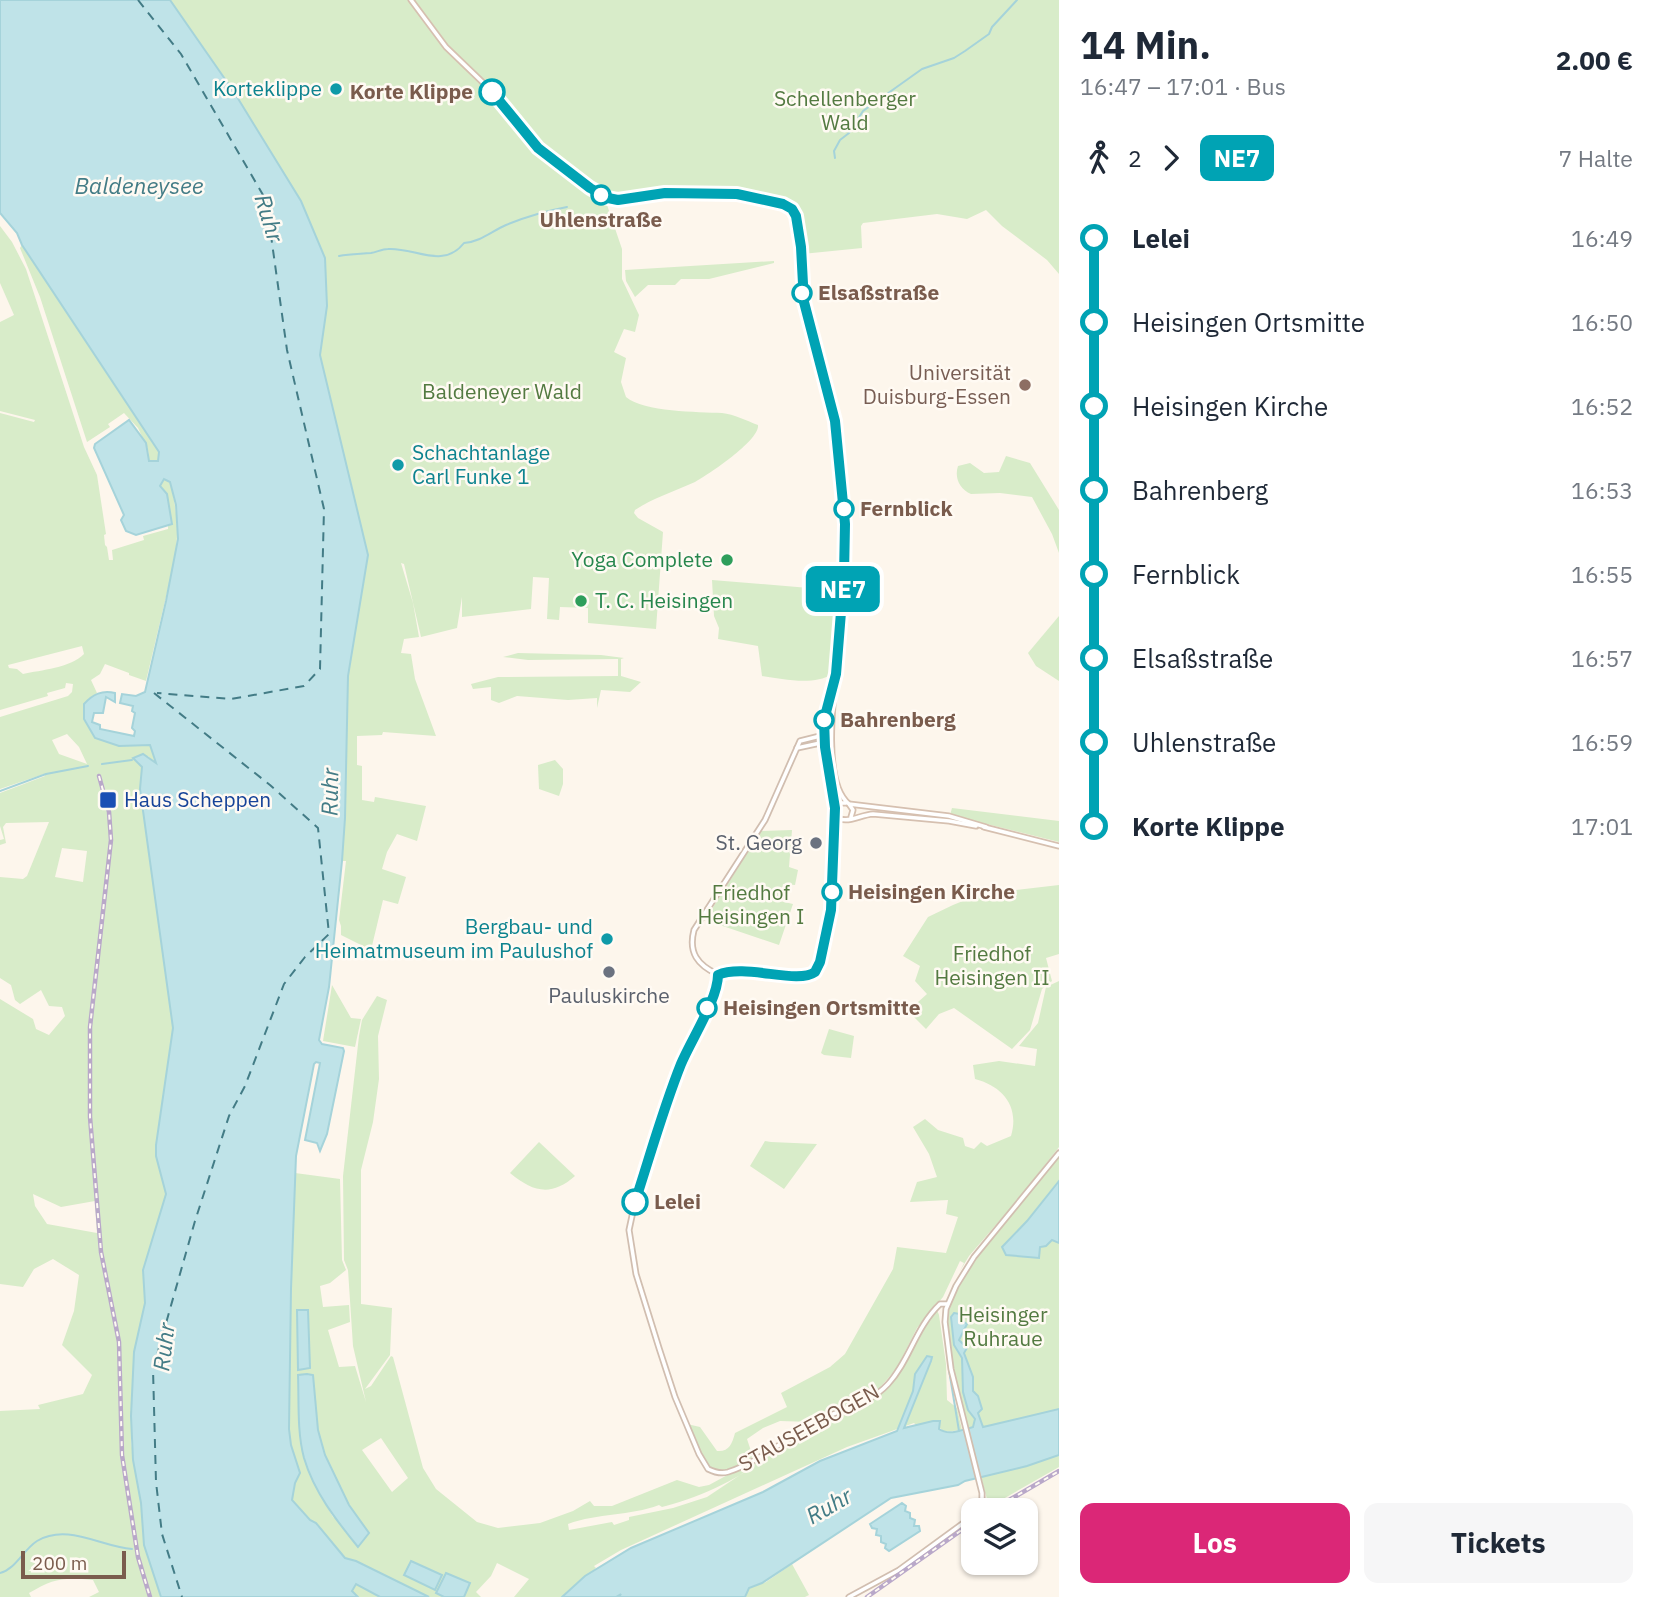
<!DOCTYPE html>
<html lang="de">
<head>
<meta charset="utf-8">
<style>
	body { margin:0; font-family:"IBM Plex Sans",sans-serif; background:#f6f6f7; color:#1f2937; height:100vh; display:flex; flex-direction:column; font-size:26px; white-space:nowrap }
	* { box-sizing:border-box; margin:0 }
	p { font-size:23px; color:#747a83 }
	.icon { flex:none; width:38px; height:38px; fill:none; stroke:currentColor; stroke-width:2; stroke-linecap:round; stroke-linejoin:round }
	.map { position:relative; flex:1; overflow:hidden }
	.details { display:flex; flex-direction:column; background:#fff; width:595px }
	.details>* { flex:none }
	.badge { padding:0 14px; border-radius:10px; font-size:24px; line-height:46px }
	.buttons { position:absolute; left:961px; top:1498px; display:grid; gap:14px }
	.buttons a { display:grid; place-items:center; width:77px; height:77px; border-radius:14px; background:#fff; box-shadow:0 2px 5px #0004; font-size:35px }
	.scale { position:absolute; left:21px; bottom:18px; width:105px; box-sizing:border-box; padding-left:7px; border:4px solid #7a5c4d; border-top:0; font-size:19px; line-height:24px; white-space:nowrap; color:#7a5c4d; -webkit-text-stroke:5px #fffaf3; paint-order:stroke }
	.map>.badge { position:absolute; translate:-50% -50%; box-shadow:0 0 0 4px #fff }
	.legs { display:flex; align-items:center; gap:10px; height:77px; padding:0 21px; font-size:23px }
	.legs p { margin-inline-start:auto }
	.summary { display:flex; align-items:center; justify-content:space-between; height:119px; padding:0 21px }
	h1 { font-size:38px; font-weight:700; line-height:52px }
	.action { display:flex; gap:14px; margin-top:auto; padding:14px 21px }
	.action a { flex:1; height:80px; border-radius:14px; background:#db2777; color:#fff; font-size:28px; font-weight:700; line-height:80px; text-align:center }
	.action a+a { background:#f6f6f7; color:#1f2937 }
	ul { padding:0 21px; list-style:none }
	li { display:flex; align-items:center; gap:24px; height:84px; font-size:26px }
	li i { display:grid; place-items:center; width:10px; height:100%; margin:0 9px; background:currentColor }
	li i::after { content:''; width:18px; height:18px; margin:-9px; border:5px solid; border-radius:50%; background:#fff }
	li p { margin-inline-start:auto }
	li:first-child i { background:linear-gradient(#0000 50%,currentColor 0) }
	li:last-child i { background:linear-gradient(currentColor 50%,#0000 0) }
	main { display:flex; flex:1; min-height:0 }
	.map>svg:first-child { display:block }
	.green { fill:#d8ecc9; fill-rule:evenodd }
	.water { fill:#bfe3e8; stroke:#a5d3da; stroke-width:2 }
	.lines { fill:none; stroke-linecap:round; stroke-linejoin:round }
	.stream { stroke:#a5d3da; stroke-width:2 }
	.ferry { stroke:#437c86; stroke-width:2; stroke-dasharray:9 7; stroke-linecap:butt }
	.tertiary-casing { stroke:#d1beb0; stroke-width:7 }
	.secondary-casing { stroke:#d6c0b0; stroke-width:7 }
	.tertiary { stroke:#fff; stroke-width:3.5 }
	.secondary { stroke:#fff; stroke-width:3.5 }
	.rail-casing { stroke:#b9a8c9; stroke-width:4.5 }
	.rail { stroke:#fffaf3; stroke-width:2; stroke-dasharray:5; stroke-linecap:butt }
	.line-1-casing { stroke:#fff; stroke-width:16 }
	.line-1 { stroke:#00a3b4; stroke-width:10 }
	.culture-dot { fill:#0f9aa8; stroke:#fffaf3; stroke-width:2.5 }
	.stop-1-dot { fill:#fff; stroke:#00a3b4; stroke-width:3.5 }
	.education-dot { fill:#8d6e63; stroke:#fffaf3; stroke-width:2.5 }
	.leisure-dot { fill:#2e9e5b; stroke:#fffaf3; stroke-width:2.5 }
	.transit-dot { fill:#1a4fb4; stroke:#fffaf3; stroke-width:2.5 }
	.worship-dot { fill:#6b7280; stroke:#fffaf3; stroke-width:2.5 }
	.labels { text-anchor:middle; stroke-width:5; stroke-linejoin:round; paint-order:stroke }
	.culture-label { font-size:21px; fill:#0d838f; stroke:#fffaf3; text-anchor:end }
	.stop-label { font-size:21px; font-weight:bold; fill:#7a5c4d; stroke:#fffaf3; text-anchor:start }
	.park-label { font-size:21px; fill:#537a41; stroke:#fffaf3 }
	.education-label { font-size:21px; fill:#785e54; stroke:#fffaf3; text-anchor:end }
	.leisure-label { font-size:21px; fill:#27864d; stroke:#fffaf3; text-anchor:end }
	.transit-label { font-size:21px; fill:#164399; stroke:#fffaf3; text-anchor:start }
	.worship-label { font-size:21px; fill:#5b616d; stroke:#fffaf3; text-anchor:end }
	.street-label { font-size:21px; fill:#7a5c4d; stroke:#fffaf3 }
	.water-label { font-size:23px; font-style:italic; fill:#437c86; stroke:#fffaf3 }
</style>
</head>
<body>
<main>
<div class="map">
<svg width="1059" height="1597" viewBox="0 0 1059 1597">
	<rect width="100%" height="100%" fill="#fdf6ec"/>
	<g class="green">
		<path d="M170 0H408L448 52 498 101 537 150 594 195 606 202 622 249V279L639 315 635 332 624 329 614 352 626 358 621 382 626 397C644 412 698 412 722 413 734 414 747 421 758 425 760 440 709 474 695 482 675 491 653 498 635 510L634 513 638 518 663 532 656 629 588 623V608L560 607 559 620 547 619 549 578 533 577 531 609 462 617V597L457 628 421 637 404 564 401 563 413 603 419 637 404 639 401 653 411 654 415 679 436 736 383 732 382 735 357 736V765L362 766V800L374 802 375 797 426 806 417 841 397 834 387 852 382 869 406 877 398 904 383 900 371 950 341 935V926L339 920 346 861H342L345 818 348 676 368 555 320 355 327 306 325 258 301 201 234 92Z"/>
		<path d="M413 0H1059V274L1047 260 1002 226 986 210 967 219 937 214 863 223 861 226 862 248 802 254 800 233 793 210 783 203 734 192 704 190H659L614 197 586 179 578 177 540 148 501 98 446 44Z"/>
		<path d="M0 226 12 242 26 269 84 447 97 475 106 534 104 535 105 545 107 547 109 560H113L112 550 144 540 143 536 168 529V526L172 524 167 494 160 486 164 479 170 482C177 509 179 531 175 559L146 681 129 675V673L105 664 100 674 91 680 97 693 84 705V719L119 746 151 745 157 764 148 756 135 761 142 766 140 789 173 1028 156 1156 166 1194 143 1270 145 1303 134 1352 131 1416V1442L141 1503 144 1545 161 1597H89L99 1592 93 1580C64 1577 54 1578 29 1593L31 1597H0V1411L40 1409 38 1405 83 1394 92 1375 62 1345 74 1311 79 1275 53 1259 34 1269 23 1287 0 1284V999L33 1019 36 1029 49 1035 65 1016 62 1007 49 1006 41 990 20 1004 15 1000 11 985 0 978V877L23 879 27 876 49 822 6 823 3 827 6 843 0 845V840L4 839 0 826V793L45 776 44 774 0 789V717L68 696 72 692 73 684 66 683 65 688 47 693 48 696 0 710V413L34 422 35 420 0 411V322L14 315 0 283ZM82 646 84 654C70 668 41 670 23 674L17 669 9 668 8 665ZM67 734 79 747 87 764 59 754 52 740ZM62 848 87 851 83 882 55 877ZM33 1194 61 1207 95 1201 97 1233 47 1224 35 1206Z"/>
		<path d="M22 245 159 452 158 461H149L148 449 138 428 124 413 108 424 110 427 87 442 40 297 20 248Z"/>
		<path d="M774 261V263L709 279H681L675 285H648L635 297 626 281 625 270Z"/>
		<path d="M1006 456 1030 463 1059 510V553L1052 534 1032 497 1000 493 971 494C960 489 954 478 958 466L970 463 984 473 999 472Z"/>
		<path d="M712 580 809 588 817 594 838 598 832 674C814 686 783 679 762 676L758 646 718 639 719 628 714 616Z"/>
		<path d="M1059 616V681L1036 666 1028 653Z"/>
		<path d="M518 653 601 655 624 658 621 659V676L641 682 630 692 601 690 597 708V698L568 700 517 696 499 703 491 700V687L473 689 471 684 498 677 618 676V659L528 660 503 657Z"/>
		<path d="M555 760 563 769V784L559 796 539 789 538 765Z"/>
		<path d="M952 808 1059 821V842L950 815Z"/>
		<path d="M792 830 789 867 798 870 795 885 783 884 780 901 793 904 779 945 705 920 761 831Z"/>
		<path d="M1059 885V954L1046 958 1052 981 1042 989 1030 1030 1012 1049 954 1008 939 1014 926 1029 908 1011 927 994 915 981 920 966 903 956 928 917 953 905 980 894Z"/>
		<path d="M1059 981V1147L1019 1198 969 1256 960 1271 964 1263 960 1261 943 1297 917 1328 897 1368 877 1391 852 1406 812 1422 780 1421 763 1428 747 1439 753 1457C744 1461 732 1470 722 1471 702 1473 693 1437 687 1424L700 1427 717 1451C729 1452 732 1444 735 1433L787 1407 781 1393 830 1367 845 1354 893 1269 897 1247 946 1253 958 1217 946 1214 948 1200 910 1202 917 1182 937 1177 929 1154 913 1127 925 1119 938 1130 963 1138 965 1146 974 1149 981 1142 987 1146 1011 1136C1020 1106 1002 1086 975 1079L973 1065 999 1061 1035 1066 1037 1049 1019 1046 1038 1023 1046 987Z"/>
		<path d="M332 985 351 1018 361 1019 355 1047 323 1041Z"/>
		<path d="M377 996 387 1000 378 1036 379 1079 373 1122 361 1170V1304L392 1308 390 1355 365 1389 371 1386 391 1356 393 1357 423 1468 436 1489 477 1522 498 1528 540 1523 573 1511 590 1501 594 1506H612L677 1480 699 1487 709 1485 768 1453C748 1477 693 1500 662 1507L659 1505C630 1516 598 1513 568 1524L569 1530 612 1522 614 1525 629 1520V1517L673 1508 707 1497 821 1421 877 1398 901 1371 922 1327 937 1310 939 1315 946 1364 947 1400 957 1408 962 1430 944 1432 933 1421 916 1425 914 1423 847 1447 621 1550 594 1566 596 1568 562 1597H514L529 1579 497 1563 491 1576 476 1592 481 1597H464L469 1583 436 1593 444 1597H289L273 1541 291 1304 295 1173 340 1179 342 1260 346 1270 330 1283 320 1286 323 1307 349 1305 350 1322 328 1330 339 1367 355 1366 366 1402 353 1346 348 1270 344 1260 343 1176 359 1036 362 1020ZM313 1375 318 1430 325 1455 349 1505 369 1533 333 1517 319 1493 304 1457 298 1376ZM381 1438 408 1478 392 1492 362 1450Z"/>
		<path d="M829 1029 854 1036 851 1058 824 1055 821 1053Z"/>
		<path d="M765 1141 771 1142 817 1144 784 1189 750 1166Z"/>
		<path d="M539 1142 575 1176C551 1197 533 1192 510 1173Z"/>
		<path d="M1059 1154V1467L989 1507 953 1368 947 1317V1305L975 1258Z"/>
		<path d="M792 1564 809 1595 805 1597H745L749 1588 766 1582Z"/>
	</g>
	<g class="water">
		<path d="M0 0H170L234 92 301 201 325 258 327 306 320 355 368 555 348 676 345 818 342 861 329 987 319 1040 322 1044 343 1048 344 1051 327 1134 320 1151 317 1143 305 1140 320 1063 316 1062 314 1064 296 1156 291 1289 289 1429 291 1445 300 1473 295 1483 292 1500 310 1520 316 1523 345 1558 356 1561 429 1597H380L356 1584 352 1591 358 1597H161L144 1545 141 1503 133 1460 131 1416 134 1352 145 1303 143 1270 166 1194 156 1156V1145L173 1028 140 789 142 767 133 758 143 754 156 763 150 745 119 746 95 738 84 719V704C93 694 102 690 115 693V702L106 697 103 713H94L92 722 100 725V729L134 736 135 731 132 728 135 713 132 711 133 706 120 703 122 694 136 696 145 692 166 601 178 539 176 505 170 482 164 479 160 486 167 494 172 524 136 535 126 531 121 520 124 515 94 448 95 444 129 420 146 443 149 461H158L159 452 22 245 17 233 0 213Z"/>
		<path d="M1059 1181V1243L1052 1240 1046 1246 1040 1247 1039 1258 1006 1255 1002 1247 1027 1221Z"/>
		<path d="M297 1310H308L310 1368 298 1370Z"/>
		<path d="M954 1313 960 1314 961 1320 967 1324 959 1340 967 1348 964 1353 973 1377V1391L978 1396 982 1409 978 1413 983 1427 1059 1409V1455L1027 1466 965 1481 958 1485 891 1498 762 1583 749 1588 745 1597H619L621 1594 616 1597H562L585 1576 631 1548 763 1492 820 1461 897 1431 913 1391 915 1374 927 1356 932 1357 931 1361 904 1428 933 1421H940L939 1429C949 1436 962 1430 973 1427L975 1419 968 1410 963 1392 962 1358 954 1345 951 1317Z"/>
		<path d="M307 1374 313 1375 318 1430 325 1455 349 1505 369 1533 358 1547C336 1520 314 1492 304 1458 297 1432 299 1402 298 1375Z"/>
		<path d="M902 1503 906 1506 905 1511 910 1513V1518L915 1520 914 1526H919L920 1531 889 1551 885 1548 886 1544 881 1542V1536L876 1535 877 1529 872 1528 870 1524Z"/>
		<path d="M411 1561 442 1575 435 1590 404 1575Z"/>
		<path d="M446 1573 470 1583 464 1597H444L436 1593Z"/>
	</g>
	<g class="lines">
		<g class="stream">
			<path d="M835 158 834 151 840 140 849 133 863 111 922 69 954 58 965 51 989 34 992 27 1017 0"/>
			<path d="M339 256C350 254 360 254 371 253 377 252 382 249 388 249 414 247 443 270 464 243 480 242 492 231 506 225 525 217 546 211 567 207"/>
			<path d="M102 764 132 760"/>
			<path d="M0 791 46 774 88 766"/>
			<path d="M949 1370 959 1431"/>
			<path d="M0 1573C16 1569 23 1550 37 1541 68 1523 101 1547 132 1549"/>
		</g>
		<g class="ferry">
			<path d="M138 0 181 54 266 200 287 350 324 509 320 669 304 686 231 699 157 693"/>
			<path d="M154 693 270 785 318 828 329 934 305 957 284 984 245 1086 229 1116 195 1221 153 1369 156 1482 162 1534 182 1597"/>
		</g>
		<g class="tertiary-casing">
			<g id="tertiary">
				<path d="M831 742 824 735 800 741 765 820 694 930C688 953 698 965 717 974L718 979 703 1017 687 1051 661 1118 635 1202 629 1230 636 1274 659 1348 675 1397 699 1454 708 1469C714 1472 721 1474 728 1472 757 1463 786 1439 812 1424 837 1409 867 1407 888 1384 910 1360 915 1328 940 1304H947"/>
				<path d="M797 748 825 742"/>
				<path d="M979 1510 982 1502V1493L951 1369 945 1322 946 1309 956 1286 974 1257 1059 1153"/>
				<path d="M849 1597 899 1570 973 1516"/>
			</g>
		</g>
		<g class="secondary-casing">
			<g id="secondary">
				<path d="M411 0 446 47 499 98 538 148 601 195 611 199 618 200C653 193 763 184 790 208 807 223 799 274 802 295 809 337 826 377 834 418 848 489 846 563 840 635 837 672 818 779 849 804L949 816 986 827"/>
				<path d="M831 695 826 711 824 735 835 815C844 826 859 815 873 814L949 821 976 826"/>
				<path d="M849 804 853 810 851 817"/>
				<path d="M835 809 839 803H846"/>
				<path d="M984 827 1059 846"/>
			</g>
		</g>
		<use href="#tertiary" class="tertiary"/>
		<use href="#secondary" class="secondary"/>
		<g class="rail-casing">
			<g id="rail">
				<path d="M99 776 109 812 111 840 90 1027V1117L101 1252 119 1342 122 1455 138 1557 150 1597"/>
				<path d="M992 1510 1059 1471"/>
				<path d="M867 1597 973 1522"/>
			</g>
		</g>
		<use href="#rail" class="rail"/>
	</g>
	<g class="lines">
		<g class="line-1-casing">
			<path id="line-1" d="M492 92 538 148 590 188 608 198 618 200 665 193 737 194 783 204 792 209 796 216 801 247 804 302 835 421 845 524 844 575 836 674 824 720 825 747 835 808 831 910 820 962 815 972C797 985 745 963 718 975 718 999 691 1040 681 1064 663 1109 650 1156 635 1202"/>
		</g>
		<use href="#line-1" class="line-1"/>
	</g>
	<g class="culture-dot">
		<circle cx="336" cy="89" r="7"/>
		<circle cx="398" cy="465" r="7"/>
		<circle cx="607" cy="939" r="7"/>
	</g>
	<g class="stop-1-dot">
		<circle cx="492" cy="92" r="12"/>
		<circle cx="601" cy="195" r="9"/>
		<circle cx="802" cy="293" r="9"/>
		<circle cx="844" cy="509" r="9"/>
		<circle cx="824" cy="720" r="9"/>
		<circle cx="832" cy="892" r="9"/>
		<circle cx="707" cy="1008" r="9"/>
		<circle cx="635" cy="1202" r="12"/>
	</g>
	<circle class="education-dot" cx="1025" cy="385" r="7"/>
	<g class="leisure-dot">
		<circle cx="727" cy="560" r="7"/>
		<circle cx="581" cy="601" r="7"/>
	</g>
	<rect class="transit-dot" x="99" y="791" width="18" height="18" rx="3.5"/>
	<g class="worship-dot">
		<circle cx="816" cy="843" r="7"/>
		<circle cx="609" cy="972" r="7"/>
	</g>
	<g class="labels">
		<g class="culture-label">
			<text x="322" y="96">Korteklippe</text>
			<text x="412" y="460" text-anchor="start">Schachtanlage<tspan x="412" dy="24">Carl Funke 1</tspan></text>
			<text x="593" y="934">Bergbau- und<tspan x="593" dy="24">Heimatmuseum im Paulushof</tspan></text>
		</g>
		<g class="stop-label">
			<text x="473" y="99" text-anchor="end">Korte Klippe</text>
			<text x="601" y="227" text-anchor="middle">Uhlenstraße</text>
			<text x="818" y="300">Elsaßstraße</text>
			<text x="860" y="516">Fernblick</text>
			<text x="840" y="727">Bahrenberg</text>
			<text x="848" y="899">Heisingen Kirche</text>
			<text x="723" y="1015">Heisingen Ortsmitte</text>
			<text x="654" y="1209">Lelei</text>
		</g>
		<g class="park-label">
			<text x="845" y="106">Schellenberger<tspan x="845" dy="24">Wald</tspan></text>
			<text x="502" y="399">Baldeneyer Wald</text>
			<text x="751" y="900">Friedhof<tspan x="751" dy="24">Heisingen I</tspan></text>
			<text x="992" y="961">Friedhof<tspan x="992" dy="24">Heisingen II</tspan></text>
			<text x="1003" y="1322">Heisinger<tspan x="1003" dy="24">Ruhraue</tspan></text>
		</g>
		<g class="education-label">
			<text x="1011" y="380">Universität<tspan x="1011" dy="24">Duisburg-Essen</tspan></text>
		</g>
		<g class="leisure-label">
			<text x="713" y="567">Yoga Complete</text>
			<text x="595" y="608" text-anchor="start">T. C. Heisingen</text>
		</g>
		<g class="transit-label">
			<text x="124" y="807">Haus Scheppen</text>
		</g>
		<g class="worship-label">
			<text x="802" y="850">St. Georg</text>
			<text x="609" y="1003" text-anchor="middle">Pauluskirche</text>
		</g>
		<g class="street-label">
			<text transform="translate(809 1428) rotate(-29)" y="7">STAUSEEBOGEN</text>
		</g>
		<g class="water-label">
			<text x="139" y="194">Baldeneysee</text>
			<text transform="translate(269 218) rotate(73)" y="8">Ruhr</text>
			<text transform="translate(330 792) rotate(-89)" y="8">Ruhr</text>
			<text transform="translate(164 1347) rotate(-83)" y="8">Ruhr</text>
			<text transform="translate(829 1506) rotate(-30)" y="8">Ruhr</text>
		</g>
	</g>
</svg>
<div class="buttons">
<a><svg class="icon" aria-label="layers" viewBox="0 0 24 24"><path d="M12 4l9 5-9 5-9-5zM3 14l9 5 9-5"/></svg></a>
</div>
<div class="scale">200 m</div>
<b class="badge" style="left:843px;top:589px;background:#00a3b4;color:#fff">NE7</b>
</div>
<section class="details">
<div class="summary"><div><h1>14 Min.</h1><p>16:47 – 17:01 · Bus</p></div><b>2.00 €</b></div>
<div class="legs"><svg class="icon" aria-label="walk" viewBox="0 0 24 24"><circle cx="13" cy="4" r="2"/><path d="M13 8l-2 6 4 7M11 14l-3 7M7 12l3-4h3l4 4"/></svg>2<svg class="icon" aria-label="forward" viewBox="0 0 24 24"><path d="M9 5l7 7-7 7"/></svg><b class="badge" style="background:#00a3b4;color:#fff">NE7</b><p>7 Halte</p></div>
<ul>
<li><i style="color:#00a3b4"></i><b>Lelei</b><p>16:49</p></li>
<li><i style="color:#00a3b4"></i><span>Heisingen Ortsmitte</span><p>16:50</p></li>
<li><i style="color:#00a3b4"></i><span>Heisingen Kirche</span><p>16:52</p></li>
<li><i style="color:#00a3b4"></i><span>Bahrenberg</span><p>16:53</p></li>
<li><i style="color:#00a3b4"></i><span>Fernblick</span><p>16:55</p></li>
<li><i style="color:#00a3b4"></i><span>Elsaßstraße</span><p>16:57</p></li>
<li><i style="color:#00a3b4"></i><span>Uhlenstraße</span><p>16:59</p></li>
<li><i style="color:#00a3b4"></i><b>Korte Klippe</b><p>17:01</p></li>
</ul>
<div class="action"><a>Los</a><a>Tickets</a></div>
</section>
</main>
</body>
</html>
